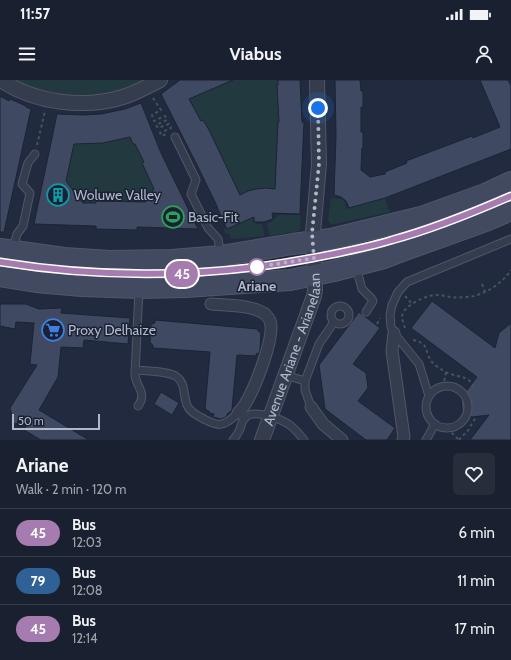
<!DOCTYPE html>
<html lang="en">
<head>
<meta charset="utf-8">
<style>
	body { margin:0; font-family:Cabin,sans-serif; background:#262d3b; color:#f1f3f6; height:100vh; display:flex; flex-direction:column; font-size:15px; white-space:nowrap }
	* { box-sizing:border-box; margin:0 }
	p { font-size:13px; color:#9fa3aa }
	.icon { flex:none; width:22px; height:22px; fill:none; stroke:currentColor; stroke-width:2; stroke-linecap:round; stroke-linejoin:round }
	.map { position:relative; height:360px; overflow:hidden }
	.side { display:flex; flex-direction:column; background:#19202f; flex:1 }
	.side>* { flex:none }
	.badge { padding:0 8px; border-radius:13px; font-size:14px; line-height:26px }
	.scale { position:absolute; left:12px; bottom:10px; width:88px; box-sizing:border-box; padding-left:4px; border:2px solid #b0b7ca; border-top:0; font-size:11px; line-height:14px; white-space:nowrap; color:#b0b7ca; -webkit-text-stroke:3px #1a2133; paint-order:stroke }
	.you { position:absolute; width:20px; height:20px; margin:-10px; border:3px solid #fff; border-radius:50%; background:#1a73e8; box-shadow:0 0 0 6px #1a73e833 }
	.map>.badge { position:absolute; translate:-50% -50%; box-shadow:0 0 0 2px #fff }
	.round { display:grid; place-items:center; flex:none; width:42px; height:42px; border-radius:6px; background:#262d3b }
	.head { display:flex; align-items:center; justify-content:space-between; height:68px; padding:0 16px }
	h1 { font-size:19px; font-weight:800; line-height:30px }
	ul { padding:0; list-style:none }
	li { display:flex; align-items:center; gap:12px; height:48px; padding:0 16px; border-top:1px solid #373e4b }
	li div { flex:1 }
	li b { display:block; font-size:15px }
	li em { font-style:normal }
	li .badge { min-width:44px; font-weight:700; text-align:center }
	.status { display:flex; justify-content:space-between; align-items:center; height:28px; padding:0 20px; background:#19202f; direction:ltr }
	.status svg { height:11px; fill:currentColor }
	header { display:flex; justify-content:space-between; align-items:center; height:52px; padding:0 16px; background:#19202f; font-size:18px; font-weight:800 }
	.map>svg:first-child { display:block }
	.green { fill:#233940 }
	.building { fill:#3f4961; stroke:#1c2335; fill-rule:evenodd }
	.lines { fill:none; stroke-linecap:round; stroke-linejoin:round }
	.service-casing { stroke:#505769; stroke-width:9 }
	.pedestrian-casing { stroke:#505769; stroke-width:13 }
	.minor-casing { stroke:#505769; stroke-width:16 }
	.secondary-casing { stroke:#505769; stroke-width:22 }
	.path { stroke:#41565d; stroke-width:2; stroke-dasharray:3 3; stroke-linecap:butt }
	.service { stroke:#353c4e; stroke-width:7 }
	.pedestrian { stroke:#353c4e; stroke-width:11 }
	.minor { stroke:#353c4e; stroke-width:14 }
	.secondary { stroke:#424a62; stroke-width:20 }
	.line-casing { stroke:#fff; stroke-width:9 }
	.line { stroke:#a67cb0; stroke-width:6 }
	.walk { stroke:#b0b7ca; stroke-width:4; stroke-dasharray:0 7.2 }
	.stop-dot { fill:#fff; stroke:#a67cb0; stroke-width:2 }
	.labels { text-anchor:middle; stroke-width:3; stroke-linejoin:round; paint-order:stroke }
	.poi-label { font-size:14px; fill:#b0b7ca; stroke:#1a2133; text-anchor:start }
	.stop-label { font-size:14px; font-weight:bold; fill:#b0b7ca; stroke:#1a2133 }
	.street-label { font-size:14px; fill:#b0b7ca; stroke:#1a2133 }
</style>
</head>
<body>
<div class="status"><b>11:57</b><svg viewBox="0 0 49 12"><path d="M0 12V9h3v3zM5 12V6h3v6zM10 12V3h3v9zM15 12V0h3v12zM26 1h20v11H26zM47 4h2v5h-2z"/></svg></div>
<header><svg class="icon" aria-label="menu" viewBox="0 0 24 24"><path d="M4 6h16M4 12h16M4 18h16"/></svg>Viabus<svg class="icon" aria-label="person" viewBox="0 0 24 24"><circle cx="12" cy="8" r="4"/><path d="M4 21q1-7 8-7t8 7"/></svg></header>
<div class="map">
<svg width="511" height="360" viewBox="0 0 511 360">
	<rect width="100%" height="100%" fill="#212a3f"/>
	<g class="green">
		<path d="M7 0H153L117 15 56 18Z"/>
		<path d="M234 0H278V5H277L278 26 280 42H278L275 109C261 107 253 111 240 115L209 50 203 41H201L189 18Z"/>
		<path d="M130 56 133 64H135L144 82 142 83 154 109 144 125 137 122 97 121 96 123H83L66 101 74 64Z"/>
		<path d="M331 118 342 119 345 121 346 129 385 118 390 132 335 144H330L328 140Z"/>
		<path d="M278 135H301L300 151 269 156 267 143 271 142Z"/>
		<path d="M252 137 254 142 256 143V144H262L265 156 232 159 229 154 225 153 224 149 227 148 228 149Z"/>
	</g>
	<g class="building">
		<path d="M180 0H233L189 19 201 41 203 40 209 50 240 115 248 111 256 109 266 108 275 109 278 42H279L277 5H278V0H300L302 42H304L301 109 300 134 272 133 273 139 264 142H254V137L227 149 217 127V126L198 87 161 14Z"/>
		<path d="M335 0H360L361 11H363V27H361V52H363V68H362L361 90 370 97 385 94V92L407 83 406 81 472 56 473 58 500 47 480 0H508L511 6V69L385 118 349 128 346 121 341 117 334 115 336 56Z"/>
		<path d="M0 16 9 21 10 19 26 26V27L31 29 4 152H0Z"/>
		<path d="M141 23 161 73 198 149 137 147V150L96 149V146L34 144 57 34 83 35 101 34 125 29ZM130 57 133 64H135L144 82 142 83 154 109 145 122 96 121V123H83L66 101 74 64 103 63Z"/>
		<path d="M432 221 495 268 499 253 511 243V360H470L489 335 472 337 463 331 462 329 461 318 477 297 411 248Z"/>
		<path d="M0 224H26L39 229 62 228 61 233 130 238 128 264 84 260 83 268 61 267 58 297 39 330 89 360H41L24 350 28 342 14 344 10 328 37 285 30 284 34 243 16 242 15 249 0 246Z"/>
		<path d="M359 232 380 248 353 284 366 293 368 308 358 321 395 348 387 360H366L325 329 319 285Z"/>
		<path d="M155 240 258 249V251L261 253 260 270 259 273 256 274V276L237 275 232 329 231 332 230 331V333H228L226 337 221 339 213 337 214 334 209 333V331H207V330L205 329 210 272 153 268V265H152V264L150 263 151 244H153V243H155Z"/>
		<path d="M161 312 179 323 172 335 154 324Z"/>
	</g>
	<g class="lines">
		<g class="service-casing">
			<g id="service">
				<path d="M175 57 196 100 191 114 208 148 218 159 221 176"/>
				<path d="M13 169 17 154 23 146 30 113 22 104 28 83 35 74"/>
				<path d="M0 182C105 199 205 198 310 179 337 174 365 168 392 160 432 149 473 133 511 116"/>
				<path d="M356 187 362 209 371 218 373 221 366 232"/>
				<circle cx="340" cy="235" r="9"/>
				<path d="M135 290C145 291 169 291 177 297 186 304 183 316 187 325 189 331 195 334 200 337 218 347 223 348 238 333"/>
				<path d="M285 295 305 301"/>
				<circle cx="447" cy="327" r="21"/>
				<path d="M429 316 419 284 394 253 391 247 390 235 392 225 398 212 407 202 511 159"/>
				<path d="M138 326C148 313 135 306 135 294L139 210"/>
				<path d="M311 327 305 310V301L319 264 334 242"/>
				<path d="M233 360C236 357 238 353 240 349 241 345 242 341 245 338 253 328 282 339 291 346 296 350 300 355 304 360"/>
				<path d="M426 360 435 344"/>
			</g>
		</g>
		<g class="pedestrian-casing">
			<g id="pedestrian">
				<path d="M211 224C226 225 253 225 265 234 267 236 269 238 270 241 276 257 253 312 244 326 242 329 240 331 238 333"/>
				<path d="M394 253 392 271 404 357 403 360"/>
				<path d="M311 327 323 344 342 360"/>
			</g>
		</g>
		<g class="minor-casing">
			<g id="minor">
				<path d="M1 0C35 23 84 29 123 17 136 13 148 6 160 0"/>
				<path id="s1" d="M262 360 314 216 315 210 313 153 319 84 317 0"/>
			</g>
		</g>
		<g class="secondary-casing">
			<g id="secondary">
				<path d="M0 169 64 178 110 181 172 180 221 176 293 164 331 159 421 137 485 114 511 102"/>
				<path d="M0 196 36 202 82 206 139 208 186 207 290 200 334 191 384 178 405 170 486 141 511 130"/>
			</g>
		</g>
		<g class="path">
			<path d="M153 18 161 30 152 35 154 41 165 36 167 40 156 45 158 48 169 44 171 48 160 53 162 56 166 54"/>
			<path d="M37 65 45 31"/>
			<path d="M482 204 485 212"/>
			<path d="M405 216 412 224"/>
			<path d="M377 244 380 238"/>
			<path d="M405 248C404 245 402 240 402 236 403 226 425 216 434 215 440 214 446 217 452 217 459 218 467 217 474 216 489 212 502 203 511 190"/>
			<path d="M413 260C430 263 424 272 432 282 437 287 444 292 451 294 460 297 470 297 474 307"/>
			<path d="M443 307 446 292"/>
			<path d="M448 348 451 352 459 360"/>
			<path d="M459 360 462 356 467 352 476 337"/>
		</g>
		<use href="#service" class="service"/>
		<use href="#pedestrian" class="pedestrian"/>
		<use href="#minor" class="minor"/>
		<use href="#secondary" class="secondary"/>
	</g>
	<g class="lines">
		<g class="line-casing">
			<path id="line" d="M0 182C105 199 207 198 313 178 339 173 366 168 392 160 433 149 472 133 511 116"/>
		</g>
		<use href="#line" class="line"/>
		<path class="walk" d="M257 187 314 178 312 153 319 84 318 28"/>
	</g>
	<defs>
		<g id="building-ring" transform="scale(1.15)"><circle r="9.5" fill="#1a2133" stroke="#0f9aa8" stroke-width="1.5"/><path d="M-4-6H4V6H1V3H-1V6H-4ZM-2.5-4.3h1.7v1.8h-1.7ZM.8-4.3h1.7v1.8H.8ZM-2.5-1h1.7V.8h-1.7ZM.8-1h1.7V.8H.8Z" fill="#0f9aa8"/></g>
		<g id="stadium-ring" transform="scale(1.15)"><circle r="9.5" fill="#1a2133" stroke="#2e9e5b" stroke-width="1.5"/><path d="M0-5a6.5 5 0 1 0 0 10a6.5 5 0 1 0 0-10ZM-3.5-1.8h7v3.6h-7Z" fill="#2e9e5b"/></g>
		<g id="supermarket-ring" transform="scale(1.15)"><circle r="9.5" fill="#1a2133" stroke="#3f7fe0" stroke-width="1.5"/><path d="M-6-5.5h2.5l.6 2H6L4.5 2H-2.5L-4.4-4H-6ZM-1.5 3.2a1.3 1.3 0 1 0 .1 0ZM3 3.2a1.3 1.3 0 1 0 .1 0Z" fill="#3f7fe0"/></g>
	</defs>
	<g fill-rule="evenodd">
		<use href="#building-ring" x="58" y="115"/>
		<use href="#stadium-ring" x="173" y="137"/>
		<use href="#supermarket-ring" x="53" y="250"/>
	</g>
	<circle class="stop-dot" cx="257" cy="187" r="8"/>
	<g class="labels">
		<g class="poi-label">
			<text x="74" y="120">Woluwe Valley</text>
			<text x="188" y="142">Basic-Fit</text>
			<text x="68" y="255">Proxy Delhaize</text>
		</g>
		<g class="stop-label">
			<text x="257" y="211">Ariane</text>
		</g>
		<g class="street-label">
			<text dy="5" stroke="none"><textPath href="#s1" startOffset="96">Avenue Ariane - Arianelaan</textPath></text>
		</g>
	</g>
</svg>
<div class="scale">50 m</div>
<div class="you" style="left:318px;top:28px"></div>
<b class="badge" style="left:182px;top:194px;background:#a67cb0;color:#fff">45</b>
</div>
<section class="side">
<div class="head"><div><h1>Ariane</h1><p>Walk · 2 min · 120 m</p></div><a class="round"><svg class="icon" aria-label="heart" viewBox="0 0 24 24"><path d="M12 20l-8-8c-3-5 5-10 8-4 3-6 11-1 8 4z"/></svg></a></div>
<ul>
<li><span class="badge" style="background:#a67cb0;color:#fff">45</span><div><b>Bus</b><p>12:03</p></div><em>6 min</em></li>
<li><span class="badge" style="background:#306196;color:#fff">79</span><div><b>Bus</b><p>12:08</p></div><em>11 min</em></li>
<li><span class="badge" style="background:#a67cb0;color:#fff">45</span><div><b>Bus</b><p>12:14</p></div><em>17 min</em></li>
</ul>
</section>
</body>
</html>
